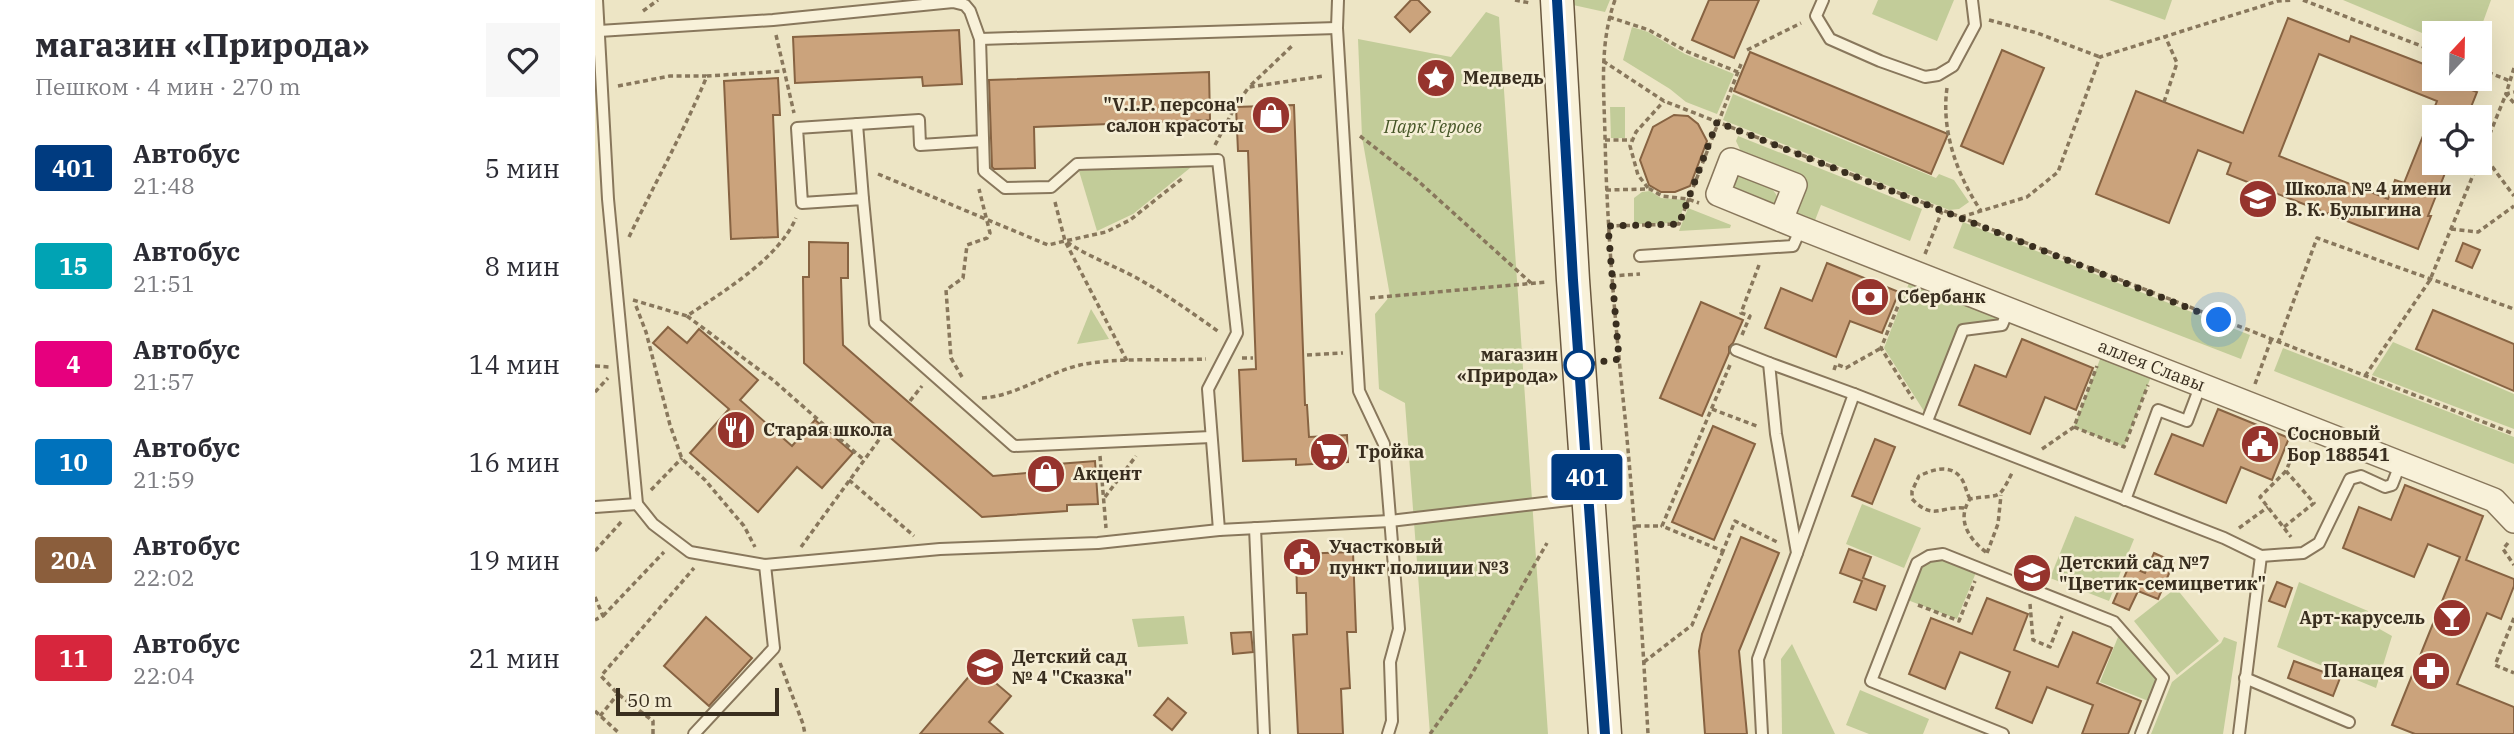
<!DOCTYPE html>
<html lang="ru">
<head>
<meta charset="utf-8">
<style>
	body { margin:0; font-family:"IBM Plex Serif",serif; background:#f7f7f7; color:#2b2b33; height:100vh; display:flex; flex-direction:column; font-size:26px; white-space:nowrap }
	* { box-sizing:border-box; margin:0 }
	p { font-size:23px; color:#7c7c81 }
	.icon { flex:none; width:38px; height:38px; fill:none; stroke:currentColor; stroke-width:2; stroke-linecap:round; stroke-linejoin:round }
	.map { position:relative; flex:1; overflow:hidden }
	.side { display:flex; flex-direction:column; background:#fff; width:595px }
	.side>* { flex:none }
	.badge { padding:0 14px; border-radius:5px; font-size:24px; line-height:46px }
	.needle { width:46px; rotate:22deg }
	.fabs { position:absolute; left:1827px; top:21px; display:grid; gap:14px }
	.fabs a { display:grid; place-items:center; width:70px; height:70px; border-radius:0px; background:#fff; box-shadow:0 7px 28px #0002; font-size:35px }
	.scale { position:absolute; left:21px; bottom:18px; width:163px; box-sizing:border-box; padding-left:7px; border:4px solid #392e1f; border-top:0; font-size:19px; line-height:24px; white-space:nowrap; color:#392e1f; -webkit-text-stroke:5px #f5eed5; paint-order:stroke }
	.you { position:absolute; width:35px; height:35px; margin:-18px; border:5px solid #fff; border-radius:50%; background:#1a73e8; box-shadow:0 0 0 10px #1a73e833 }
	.map>.badge { position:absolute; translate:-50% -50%; box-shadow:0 0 0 4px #fff }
	.round { display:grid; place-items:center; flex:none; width:74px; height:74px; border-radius:0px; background:#f7f7f7 }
	.headline { display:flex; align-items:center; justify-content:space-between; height:119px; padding:0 35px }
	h1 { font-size:33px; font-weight:700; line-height:52px }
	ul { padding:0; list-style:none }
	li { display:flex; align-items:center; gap:21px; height:98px; padding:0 35px }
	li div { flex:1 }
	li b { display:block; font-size:26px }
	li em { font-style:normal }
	li .badge { min-width:77px; font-weight:700; text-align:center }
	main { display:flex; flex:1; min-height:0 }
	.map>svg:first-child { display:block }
	.green { fill:#c2cc99 }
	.building { fill:#cba37c; stroke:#876342; stroke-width:2; fill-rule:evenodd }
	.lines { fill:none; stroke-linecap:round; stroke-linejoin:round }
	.lane-casing { stroke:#88775c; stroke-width:14 }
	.street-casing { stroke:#88775c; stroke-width:26 }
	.secondary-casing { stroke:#6a583f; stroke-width:35 }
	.path { stroke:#88775c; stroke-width:3.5; stroke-dasharray:5 3.5; stroke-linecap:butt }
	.lane { stroke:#f8f1d9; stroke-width:10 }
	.street { stroke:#f8f1d9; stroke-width:23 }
	.secondary { stroke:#f8f1d9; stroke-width:32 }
	.line-casing { stroke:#fff; stroke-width:16 }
	.line { stroke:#003b80; stroke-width:10 }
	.walk { stroke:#392e1f; stroke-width:7; stroke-dasharray:0 12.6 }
	.stop-dot { fill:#fff; stroke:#003b80; stroke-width:3.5 }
	.labels { text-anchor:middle; stroke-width:5; stroke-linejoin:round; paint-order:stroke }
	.poi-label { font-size:18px; font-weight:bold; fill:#392e1f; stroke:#f5eed5; text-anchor:start }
	.park-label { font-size:18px; font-style:italic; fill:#455526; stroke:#f5eed5 }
	.stop-label { font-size:18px; font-weight:bold; fill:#392e1f; stroke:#f5eed5; text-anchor:end }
	.street-label { font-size:18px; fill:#392e1f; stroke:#f5eed5 }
</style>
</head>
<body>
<main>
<section class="side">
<div class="headline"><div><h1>магазин «Природа»</h1><p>Пешком · 4 мин · 270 m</p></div><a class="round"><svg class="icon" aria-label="heart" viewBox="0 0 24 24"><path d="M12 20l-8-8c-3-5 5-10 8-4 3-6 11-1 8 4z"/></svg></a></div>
<ul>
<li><span class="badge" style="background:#003b80;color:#fff">401</span><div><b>Автобус</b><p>21:48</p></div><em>5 мин</em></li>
<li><span class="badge" style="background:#00a3b4;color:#fff">15</span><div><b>Автобус</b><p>21:51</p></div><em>8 мин</em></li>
<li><span class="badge" style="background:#e6007e;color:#fff">4</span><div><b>Автобус</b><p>21:57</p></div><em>14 мин</em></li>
<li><span class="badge" style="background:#0072bc;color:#fff">10</span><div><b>Автобус</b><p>21:59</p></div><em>16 мин</em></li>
<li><span class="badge" style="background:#8b5e3c;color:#fff">20А</span><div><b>Автобус</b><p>22:02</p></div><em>19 мин</em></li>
<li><span class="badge" style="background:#d7263d;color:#fff">11</span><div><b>Автобус</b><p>22:04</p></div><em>21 мин</em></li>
</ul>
</section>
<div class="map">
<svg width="1919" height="734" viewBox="0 0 1919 734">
	<rect width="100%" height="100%" fill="#ede5c5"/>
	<g class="green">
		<path d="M969 0H1015L1010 12 969 3Z"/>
		<path d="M1283 0H1359L1342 41 1277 14Z"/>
		<path d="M1514 0H1577L1570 20Z"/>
		<path d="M1748 0H1896L1884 33H1839V38Z"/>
		<path d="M891 12 904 17 953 734H835L810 403 784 389 780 314 795 296 767 137 763 39 856 57Z"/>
		<path d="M1037 27 1053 32 1090 54 1139 74 1122 114 1091 102 1075 89 1028 60Z"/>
		<path d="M1138 94 1341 178 1344 174 1359 180 1374 202 1364 209 1354 210 1128 120Z"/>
		<path d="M1015 107H1030V138H1016Z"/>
		<path d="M1143 136 1327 209 1315 241 1226 205 1217 228 1191 218 1204 182 1150 160 1141 141Z"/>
		<path d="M600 164 538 214 502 231 484 171Z"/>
		<path d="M1145 173C1158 179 1179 184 1183 199L1177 208 1136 191 1137 178Z"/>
		<path d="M1055 191 1066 198 1091 200 1083 223 1039 224V198L1047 192Z"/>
		<path d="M1093 208 1136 225 1135 228 1084 231Z"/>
		<path d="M1368 222 1655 335 1646 359 1358 248Z"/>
		<path d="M1314 283 1407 319 1405 323 1368 329 1332 416 1289 348Z"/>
		<path d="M496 309 514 339 482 344Z"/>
		<path d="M1798 342 1919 394V429L1777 375Z"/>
		<path d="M1688 348 1919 437V464L1679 371Z"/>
		<path d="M1507 354 1557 374 1529 447 1479 427Z"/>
		<path d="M1267 504 1326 528 1309 568 1251 544Z"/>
		<path d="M1480 516 1539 539 1514 601 1455 578Z"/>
		<path d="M1348 556 1382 570 1362 619 1310 599 1323 564Z"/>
		<path d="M1704 582 1773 611 1781 627 1797 636 1781 688 1682 647Z"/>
		<path d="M1581 588 1624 641 1582 675 1539 621Z"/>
		<path d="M589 616 593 644 543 647 537 619Z"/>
		<path d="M1525 632 1565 679 1556 702 1505 682Z"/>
		<path d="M1629 637 1642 642 1628 734H1556L1577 682 1626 643Z"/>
		<path d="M1197 644 1240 734H1187L1186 659Z"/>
		<path d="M1265 690 1334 719 1328 734H1274L1251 725Z"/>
	</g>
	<g class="building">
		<path d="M816 0H823L835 12 815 32 800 17Z"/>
		<path d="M1114 0H1164L1139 58 1097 40Z"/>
		<path d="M1693 18 1754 42 1756 36 1839 68V79H1848L1882 92 1872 117H1839V163H1854L1833 216H1836L1823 249 1632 174 1636 163 1603 150 1574 223 1501 194 1541 91 1648 133ZM1724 54 1842 101 1809 183 1800 180 1793 199 1684 156Z"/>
		<path d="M364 30 367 84 328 86 327 77 200 83 198 37Z"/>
		<path d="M1407 50 1449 68 1408 164 1366 146Z"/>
		<path d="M1155 52 1353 134 1336 174 1139 91Z"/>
		<path d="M614 72 615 120 439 127 440 168 399 169 397 167 394 80Z"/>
		<path d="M183 78 185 115H178L183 237 136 239 129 81Z"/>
		<path d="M699 105 710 405H712L714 437 752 435 753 462 701 465V459L648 461 644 370 661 369 653 151H643L641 107Z"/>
		<path d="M1079 115 1093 116 1103 124 1112 141 1095 186 1080 192H1066L1054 185 1045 160 1058 127Z"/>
		<path d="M214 242 253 243V278H246L248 345 398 476 464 470 463 464 500 461 503 504 472 505V511L387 517 209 363 208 277H214Z"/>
		<path d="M1868 243 1885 250 1877 268 1861 261Z"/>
		<path d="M1232 263 1304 292 1287 333 1255 321 1241 357 1170 328 1186 288 1217 301Z"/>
		<path d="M1106 302 1148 320 1138 343 1134 347V353L1107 416 1065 398Z"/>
		<path d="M1838 310 1919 344V391L1821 349Z"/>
		<path d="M73 327 92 343 104 329 163 380 145 400 197 446 220 420 258 453 227 488 202 467 163 512 95 453 134 409 58 343Z"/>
		<path d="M1427 339 1498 368 1481 410 1450 397 1435 434 1364 405 1380 365 1411 377Z"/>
		<path d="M1623 409 1694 438 1677 480 1646 467 1631 503 1560 474 1577 434 1608 446Z"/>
		<path d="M1118 426 1160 444 1119 540 1077 522Z"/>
		<path d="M1280 439 1300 447 1277 504 1257 496Z"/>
		<path d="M1810 485 1888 516 1871 560 1919 579V586L1906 619 1892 613 1862 684 1919 707V734H1820L1797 725 1865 557 1833 544 1819 577 1748 548 1764 507 1796 520Z"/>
		<path d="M1146 537 1184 553 1144 651 1152 734H1110L1104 651 1107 634Z"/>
		<path d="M1254 549 1276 557 1268 578 1290 586 1281 610 1259 602 1267 581 1245 573Z"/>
		<path d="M758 552 761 632H752L755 688 746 689 748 734H703L698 635 712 634 711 593H702L701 554Z"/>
		<path d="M1559 553 1579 562 1563 599 1543 591 1534 610 1518 603 1534 566 1550 573Z"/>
		<path d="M1682 582 1697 588 1690 607 1674 601Z"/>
		<path d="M1392 598 1433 614 1419 650 1463 667 1478 632 1517 648 1502 683 1546 701 1533 734H1487L1498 705 1452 687 1437 723 1401 708 1415 672 1365 652 1350 689 1314 674 1336 618 1377 634Z"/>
		<path d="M111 617 157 658 114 706 69 666Z"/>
		<path d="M656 632 658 652 638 654 636 633Z"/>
		<path d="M1699 661 1745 678 1738 696 1693 678Z"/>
		<path d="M382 667 416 696 394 722 408 734H325Z"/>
		<path d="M573 698 591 713 577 730 559 715Z"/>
	</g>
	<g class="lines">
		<g class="lane-casing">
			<g id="lane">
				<path d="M2 0 13 199 42 504 58 524 95 552 170 565 345 549 503 543 624 530 795 521 991 498"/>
				<path d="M743 0 742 28 764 391 789 444 804 629 795 662 797 721 793 734"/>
				<path d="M1228 0 1221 16 1235 39 1285 61 1330 77 1343 75 1358 66 1380 25 1377 0"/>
				<path d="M4 31 178 20 358 2 370 5 375 11 385 39 389 171 410 188 456 187 482 164 623 160 642 333 613 389 624 530"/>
				<path d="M385 39 742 28"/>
				<path d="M262 124 268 199"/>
				<path d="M388 141 325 145 324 120 202 128 207 203 268 199 280 323 419 446 616 437"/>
				<path d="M1045 256 1198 246 1206 228"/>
				<path d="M1141 350 1174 363 1181 434 1202 553 1163 659 1167 734"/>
				<path d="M1174 363 1259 394"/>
				<path d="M1332 421 1368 330 1407 325 1414 308"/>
				<path d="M1530 500 1563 410 1592 421 1606 384"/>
				<path d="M0 507 42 504"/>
				<path d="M660 528 669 734"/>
				<path d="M1202 553 1259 394 1629 538 1666 556 1708 553 1724 543 1755 479 1766 476 1790 487 1797 485 1806 462"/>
				<path d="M1650 678 1754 722"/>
				<path d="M99 734 179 648 170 565"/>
				<path d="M1408 734 1276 681 1322 563 1334 556 1348 554 1519 622 1568 678 1546 734"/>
				<path d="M1644 734 1666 556"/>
			</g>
		</g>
		<g class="street-casing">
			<g id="street">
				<path id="s1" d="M1186 220 1200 185 1136 160 1123 194 1206 228 1899 500 1919 521"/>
			</g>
		</g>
		<g class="secondary-casing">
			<path id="secondary" d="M962 0 978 280 1010 734"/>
		</g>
		<g class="path">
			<path d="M920 0 935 3"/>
			<path d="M1020 0C1004 44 1009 90 1010 136 1012 230 1020 323 1030 417 1040 522 1047 628 1053 734"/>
			<path d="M1708 0 1839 51"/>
			<path d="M48 11 63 0"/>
			<path d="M1014 17 1054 30 1093 52 1143 72"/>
			<path d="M1394 20 1442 33 1505 57"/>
			<path d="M181 35 199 113"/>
			<path d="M1152 50 1206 23"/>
			<path d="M1008 61 1069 101 1919 434"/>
			<path d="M1919 68 1911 94 1919 103"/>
			<path d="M1885 69 1915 81"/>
			<path d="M656 85 698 45"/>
			<path d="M23 86 75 76H111"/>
			<path d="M1352 88C1346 131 1362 175 1386 211"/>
			<path d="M1569 102 1582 63 1570 36"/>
			<path d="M765 136 822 180 936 283"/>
			<path d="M1010 140H1036"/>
			<path d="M620 145 641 105 654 87 729 76"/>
			<path d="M1887 153 1919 196"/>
			<path d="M1885 158 1911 94 1919 92"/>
			<path d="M283 174 453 245 470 241C492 256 515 264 538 276 568 292 596 312 624 332"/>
			<path d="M1053 188 1043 175 1035 146 1041 132 1069 101"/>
			<path d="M1011 190 1055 189 1067 196 1093 199 1104 203"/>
			<path d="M460 202 470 241 511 232 535 220 588 178"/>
			<path d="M1366 217 1432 197 1463 172 1505 57 1683 1 1697 0"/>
			<path d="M1013 226 1084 224 1146 64"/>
			<path d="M1856 229 1883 232 1919 206"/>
			<path d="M34 237C60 183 89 131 112 76L189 71"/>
			<path d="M471 243 532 361"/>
			<path d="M1330 254 1347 211"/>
			<path d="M1016 276 1045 274"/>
			<path d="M1309 291 1286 348 1318 399"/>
			<path d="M775 298 952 282"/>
			<path d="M38 300 92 316C129 291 183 259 201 218"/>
			<path d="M41 306 51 332 75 425 87 459 110 480 149 526 160 547"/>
			<path d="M92 316 178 380 269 460"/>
			<path d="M1147 335 1155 316 1146 313 1164 265"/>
			<path d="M1683 343 1722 238 1919 309"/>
			<path d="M712 355 748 353"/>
			<path d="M647 358H658"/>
			<path d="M1135 365 1067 526 1128 551 1140 521 1184 543"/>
			<path d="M0 366 15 367"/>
			<path d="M1239 370 1241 364 1251 368 1286 348"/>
			<path d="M1770 376 1835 280 1883 163"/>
			<path d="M367 377 356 358 351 290 368 278 372 245 392 238 395 233 384 189"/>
			<path d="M1660 384 1676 340"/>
			<path d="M0 392 13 378"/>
			<path d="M387 398C422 396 451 373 485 365 522 357 573 361 611 359"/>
			<path d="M315 401 327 386"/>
			<path d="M1117 409 1164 427"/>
			<path d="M1479 427 1529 447 1553 385"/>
			<path d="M1447 449 1479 427 1502 366"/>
			<path d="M505 456 511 528"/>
			<path d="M1691 471 1665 497 1696 537"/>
			<path d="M254 480 319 536"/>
			<path d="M56 490 87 458"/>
			<path d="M510 497 541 456"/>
			<path d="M1369 508C1344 506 1339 521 1317 499V491L1324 476C1337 470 1355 463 1366 478 1370 483 1371 492 1375 499"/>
			<path d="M1041 526H1067"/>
			<path d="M1689 527 1719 503 1691 471 1702 444"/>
			<path d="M1644 528 1673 507"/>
			<path d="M1913 543 1908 549 1919 565"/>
			<path d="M206 547 286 437"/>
			<path d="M0 551 27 521"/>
			<path d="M1391 552C1374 539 1361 520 1375 499 1407 493 1402 503 1418 471"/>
			<path d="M1392 553 1403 524 1406 495"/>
			<path d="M0 597 8 616 0 620"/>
			<path d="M1435 604 1438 640 1455 647 1467 616"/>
			<path d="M1323 605 1364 621 1380 581"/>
			<path d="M8 616 69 552"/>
			<path d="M1919 618 1900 665 1919 673"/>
			<path d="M1049 662 1097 625 1128 551"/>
			<path d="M185 663 208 724 210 734"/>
			<path d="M0 711 25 734"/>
			<path d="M5 716 23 694"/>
			<path d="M58 734V721L23 694 6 676 99 568"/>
			<path d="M835 734 874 679 952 543"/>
		</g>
		<use href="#lane" class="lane"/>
		<use href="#street" class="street"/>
		<use href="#secondary" class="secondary"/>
	</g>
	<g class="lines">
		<g class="line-casing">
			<path id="line" d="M962 0 978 280 1010 734"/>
		</g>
		<use href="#line" class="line"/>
		<path class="walk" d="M984 365 1024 359 1013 226 1084 224 1122 122 1624 320"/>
	</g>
	<defs>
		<g id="sight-disc" transform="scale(2.0125)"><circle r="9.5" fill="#96342d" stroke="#f5eed5"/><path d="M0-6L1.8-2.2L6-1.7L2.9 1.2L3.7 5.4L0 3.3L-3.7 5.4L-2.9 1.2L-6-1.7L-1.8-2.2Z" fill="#fff"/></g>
		<g id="shop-disc" transform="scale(2.0125)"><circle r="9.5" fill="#96342d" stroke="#f5eed5"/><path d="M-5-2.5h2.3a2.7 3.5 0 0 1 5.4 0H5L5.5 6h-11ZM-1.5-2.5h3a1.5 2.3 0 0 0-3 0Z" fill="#fff"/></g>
		<g id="school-disc" transform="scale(2.0125)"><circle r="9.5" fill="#96342d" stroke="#f5eed5"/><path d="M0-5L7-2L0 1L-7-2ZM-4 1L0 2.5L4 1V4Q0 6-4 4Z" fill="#fff"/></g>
		<g id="bank-disc" transform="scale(2.0125)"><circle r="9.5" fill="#96342d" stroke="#f5eed5"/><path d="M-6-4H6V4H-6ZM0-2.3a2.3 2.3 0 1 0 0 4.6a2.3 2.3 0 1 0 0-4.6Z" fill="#fff"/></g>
		<g id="restaurant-disc" transform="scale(2.0125)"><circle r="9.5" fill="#96342d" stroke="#f5eed5"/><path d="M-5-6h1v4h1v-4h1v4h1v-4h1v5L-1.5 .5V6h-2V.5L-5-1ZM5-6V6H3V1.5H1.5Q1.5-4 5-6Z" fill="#fff"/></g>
		<g id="civic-disc" transform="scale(2.0125)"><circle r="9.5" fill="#96342d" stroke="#f5eed5"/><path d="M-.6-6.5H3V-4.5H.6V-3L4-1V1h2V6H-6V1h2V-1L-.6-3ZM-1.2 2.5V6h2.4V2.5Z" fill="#fff"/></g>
		<g id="supermarket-disc" transform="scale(2.0125)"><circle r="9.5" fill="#96342d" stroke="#f5eed5"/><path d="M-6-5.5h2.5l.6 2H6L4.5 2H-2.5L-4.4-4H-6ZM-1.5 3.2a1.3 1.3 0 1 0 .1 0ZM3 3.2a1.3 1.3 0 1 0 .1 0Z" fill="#fff"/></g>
		<g id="bar-disc" transform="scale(2.0125)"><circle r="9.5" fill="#96342d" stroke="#f5eed5"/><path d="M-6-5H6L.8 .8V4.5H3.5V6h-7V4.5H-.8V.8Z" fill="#fff"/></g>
		<g id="pharmacy-disc" transform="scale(2.0125)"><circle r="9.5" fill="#96342d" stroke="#f5eed5"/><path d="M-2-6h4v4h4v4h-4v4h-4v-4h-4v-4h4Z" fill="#fff"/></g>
	</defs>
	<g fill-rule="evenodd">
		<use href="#sight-disc" x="841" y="78"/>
		<use href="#shop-disc" x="676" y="115"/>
		<use href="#school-disc" x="1663" y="199"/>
		<use href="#bank-disc" x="1275" y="297"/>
		<use href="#restaurant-disc" x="141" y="430"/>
		<use href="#civic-disc" x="1665" y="444"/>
		<use href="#supermarket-disc" x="734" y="452"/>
		<use href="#shop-disc" x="451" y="474"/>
		<use href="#civic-disc" x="707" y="557"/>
		<use href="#school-disc" x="1437" y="573"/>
		<use href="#bar-disc" x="1857" y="618"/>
		<use href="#school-disc" x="390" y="667"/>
		<use href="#pharmacy-disc" x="1836" y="671"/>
	</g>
	<circle class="stop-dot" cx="984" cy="365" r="14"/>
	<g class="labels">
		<g class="poi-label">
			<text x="868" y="84">Медведь</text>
			<text x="649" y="111" text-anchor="end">"V.I.P. персона"<tspan x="649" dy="21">cалон красоты</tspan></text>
			<text x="1690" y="195">Школа № 4 имени<tspan x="1690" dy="21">В. К. Булыгина</tspan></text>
			<text x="1302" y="303">Сбербанк</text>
			<text x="168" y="436">Старая школа</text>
			<text x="1692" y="440">Сосновый<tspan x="1692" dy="21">Бор 188541</tspan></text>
			<text x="761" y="458">Тройка</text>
			<text x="478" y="480">Акцент</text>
			<text x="734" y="553">Участковый<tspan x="734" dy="21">пункт полиции №3</tspan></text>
			<text x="1464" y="569">Детский сад №7<tspan x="1464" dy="21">"Цветик-семицветик"</tspan></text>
			<text x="1830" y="624" text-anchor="end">Арт-карусель</text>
			<text x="417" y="663">Детский сад<tspan x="417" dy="21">№ 4 "Сказка"</tspan></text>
			<text x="1809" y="677" text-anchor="end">Панацея</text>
		</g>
		<g class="park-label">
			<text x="838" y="133">Парк Героев</text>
		</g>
		<g class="stop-label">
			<text x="963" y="361">магазин<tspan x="963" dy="21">«Природа»</tspan></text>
		</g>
		<g class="street-label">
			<text dy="6" stroke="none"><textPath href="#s1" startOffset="609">аллея Славы</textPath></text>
		</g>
	</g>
</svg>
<div class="fabs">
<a><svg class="needle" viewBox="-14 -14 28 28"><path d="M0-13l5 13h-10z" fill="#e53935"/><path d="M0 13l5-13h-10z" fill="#7c7c81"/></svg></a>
<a><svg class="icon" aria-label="locate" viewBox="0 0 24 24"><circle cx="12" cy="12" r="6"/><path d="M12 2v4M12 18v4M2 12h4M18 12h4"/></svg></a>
</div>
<div class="scale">50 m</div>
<div class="you" style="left:1624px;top:320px"></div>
<b class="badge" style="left:992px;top:477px;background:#003b80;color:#fff">401</b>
</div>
</main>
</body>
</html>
